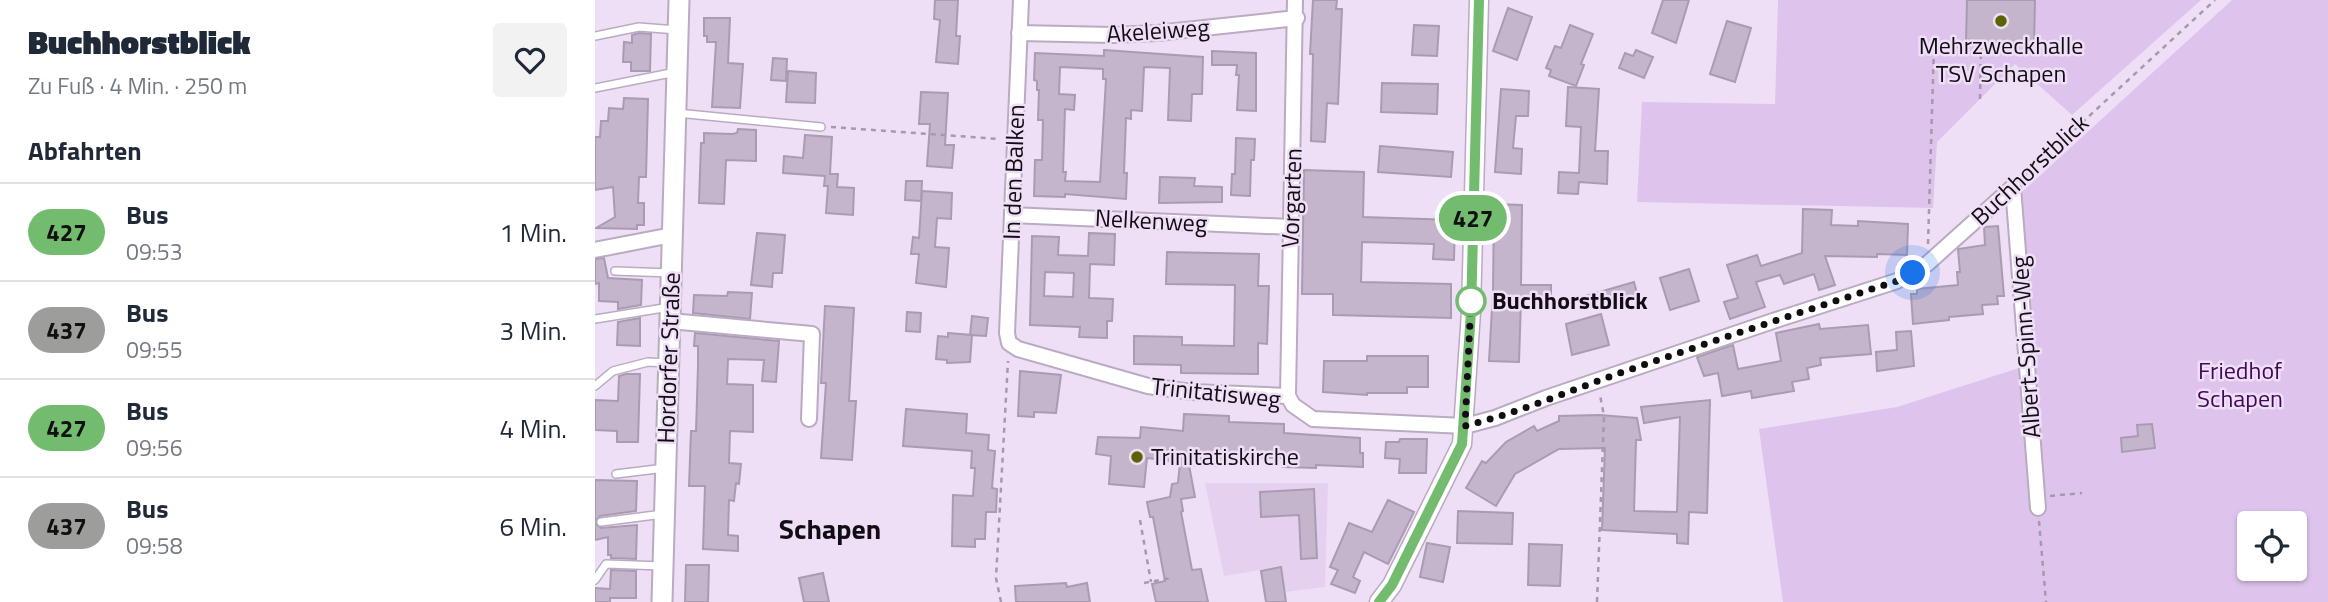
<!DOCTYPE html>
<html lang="de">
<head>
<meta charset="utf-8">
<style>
	body { margin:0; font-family:"Titillium Web",sans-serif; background:#f2f2f3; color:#1f2937; height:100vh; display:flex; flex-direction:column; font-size:26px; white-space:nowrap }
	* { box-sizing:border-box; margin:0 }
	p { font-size:23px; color:#747a83 }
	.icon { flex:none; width:38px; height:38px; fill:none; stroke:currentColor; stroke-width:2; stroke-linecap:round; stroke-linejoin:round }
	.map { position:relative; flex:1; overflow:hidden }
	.details { display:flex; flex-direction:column; background:#fff; width:595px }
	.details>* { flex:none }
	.badge { padding:0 14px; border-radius:23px; font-size:24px; line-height:46px }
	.tools { position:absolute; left:1642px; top:511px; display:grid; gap:14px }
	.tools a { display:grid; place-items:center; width:70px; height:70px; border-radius:7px; background:#fff; box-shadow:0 2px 5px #0004; font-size:35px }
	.you { position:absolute; width:35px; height:35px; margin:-18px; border:5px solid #fff; border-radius:50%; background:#1a73e8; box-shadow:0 0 0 10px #1a73e833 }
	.map>.badge { position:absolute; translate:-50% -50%; box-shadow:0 0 0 4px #fff }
	h2 { padding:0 28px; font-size:26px; line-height:63px }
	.round { display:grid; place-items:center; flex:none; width:74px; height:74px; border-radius:7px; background:#f2f2f3 }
	.overview { display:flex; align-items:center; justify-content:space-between; height:119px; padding:0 28px }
	h1 { font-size:33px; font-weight:800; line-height:52px }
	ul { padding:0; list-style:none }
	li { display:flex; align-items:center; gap:21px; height:98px; padding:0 28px; border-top:2px solid #e0e1e3 }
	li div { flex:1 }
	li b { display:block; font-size:26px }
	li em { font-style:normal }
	li .badge { min-width:77px; font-weight:700; text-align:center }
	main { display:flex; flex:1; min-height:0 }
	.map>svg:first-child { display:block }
	.built { fill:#e5d1ef }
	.green { fill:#dec4ed; fill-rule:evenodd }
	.building { fill:#c4b5cc; stroke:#a99bb1; stroke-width:2; fill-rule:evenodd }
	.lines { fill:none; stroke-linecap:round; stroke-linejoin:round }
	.service-casing { stroke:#b9abc1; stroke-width:10 }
	.minor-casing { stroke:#b9abc1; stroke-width:18 }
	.tertiary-casing { stroke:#b9abc1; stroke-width:21 }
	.secondary-casing { stroke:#b9abc1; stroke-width:23 }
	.path { stroke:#a599ab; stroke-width:2.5; stroke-dasharray:5 5; stroke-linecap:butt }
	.service { stroke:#fff; stroke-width:7 }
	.minor { stroke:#fff; stroke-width:14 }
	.tertiary { stroke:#fff; stroke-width:18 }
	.secondary { stroke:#fff; stroke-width:19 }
	.line-casing { stroke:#fff; stroke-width:16 }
	.line { stroke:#72bb6f; stroke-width:10 }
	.walk { stroke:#120d15; stroke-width:7; stroke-dasharray:0 12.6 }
	.poi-dot { fill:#5c6402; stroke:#eedff6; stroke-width:2.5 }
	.stop-dot { fill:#fff; stroke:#72bb6f; stroke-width:3.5 }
	.labels { text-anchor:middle; stroke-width:5; stroke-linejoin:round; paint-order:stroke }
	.street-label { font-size:24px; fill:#120d15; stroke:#eedff6 }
	.poi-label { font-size:24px; fill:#120d15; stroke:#eedff6 }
	.stop-label { font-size:24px; font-weight:bold; fill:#120d15; stroke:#eedff6; text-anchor:start }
	.park-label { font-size:24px; fill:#420758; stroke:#eedff6 }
	.quarter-label { font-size:28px; font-weight:bold; fill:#120d15; stroke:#eedff6 }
</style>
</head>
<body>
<main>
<section class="details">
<div class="overview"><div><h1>Buchhorstblick</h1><p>Zu Fuß · 4 Min. · 250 m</p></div><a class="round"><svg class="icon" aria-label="heart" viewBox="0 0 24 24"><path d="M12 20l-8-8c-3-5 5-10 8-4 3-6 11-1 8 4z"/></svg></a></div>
<h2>Abfahrten</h2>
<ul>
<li><span class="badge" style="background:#72bb6f;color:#111">427</span><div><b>Bus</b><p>09:53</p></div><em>1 Min.</em></li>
<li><span class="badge" style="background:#9d9d9c;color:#111">437</span><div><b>Bus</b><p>09:55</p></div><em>3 Min.</em></li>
<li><span class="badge" style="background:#72bb6f;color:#111">427</span><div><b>Bus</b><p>09:56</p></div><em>4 Min.</em></li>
<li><span class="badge" style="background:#9d9d9c;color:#111">437</span><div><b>Bus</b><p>09:58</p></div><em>6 Min.</em></li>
</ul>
</section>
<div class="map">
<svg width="1733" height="602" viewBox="0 0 1733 602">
	<rect width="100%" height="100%" fill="#eedff6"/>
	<path class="built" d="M610 483H733L730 587 690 592 685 567 629 576Z"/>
	<g class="green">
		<path d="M1183 0H1606L1477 115 1420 64 1342 142 1338 208 1042 202 1047 102 1180 104Z"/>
		<path d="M1637 0H1733V602H1188L1164 429 1302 407 1427 367 1414 210 1428 191ZM1654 523H1699V569H1654Z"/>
	</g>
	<g class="building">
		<path d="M340 0H363L361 36H365L363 64 341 62 345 20 339 19Z"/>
		<path d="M718 0H742L741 9H747L743 104 732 103 730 142 716 141 718 54H715Z"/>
		<path d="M1068 0H1094L1081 43 1057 33Z"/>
		<path d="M1372 0H1440L1439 43H1371Z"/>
		<path d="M913 8 937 17 922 60 898 51Z"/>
		<path d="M109 18H135L133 63 148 64 145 108 117 107 121 42H112V36H109Z"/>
		<path d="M1132 21 1156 28 1140 82 1115 74Z"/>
		<path d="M819 25 844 26 842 56 817 55Z"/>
		<path d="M975 25 998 34 986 64 989 65 981 86 954 76 956 70 951 68 960 46 966 48Z"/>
		<path d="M44 33 56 34 55 71H36V62H28L29 42 37 43V35Z"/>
		<path d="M509 50 608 57 607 94H597L596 121 573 120 575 68 549 67 547 111 536 110V119L531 118 529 173H532L531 199 470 194V197L439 196 440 160H447L448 120H443L444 90H442V81L439 80 440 53 509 56ZM465 67 508 69V79H511L505 182 470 181 471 172H468L470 109 479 110 480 95 464 94Z"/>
		<path d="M1041 50 1058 57 1049 78 1024 68 1030 53 1038 56Z"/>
		<path d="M617 51 661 53V111L642 110 644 75H641L642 65H617Z"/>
		<path d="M178 58 192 59 191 81 176 80Z"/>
		<path d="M193 71 221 73 220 103 191 102Z"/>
		<path d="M787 83 843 84 842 114 786 112Z"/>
		<path d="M973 87 1004 89 1000 151H1013L1012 184 984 182 983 194 963 193 964 172 984 173 986 127 971 126Z"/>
		<path d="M906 89 934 91 933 116H921L918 148 927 149 926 174 900 172Z"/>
		<path d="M326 92 353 93 350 145H359L357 168 332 166 335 124H324Z"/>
		<path d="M29 98 53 99 51 177H44L43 203H49V225H42V229L1 228 20 217 18 187 0 190V137H5L6 121H13L14 108 28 109Z"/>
		<path d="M143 129 161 130V161L131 160 129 204 104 203 106 143H109V133L137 134 142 133Z"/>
		<path d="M210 135 237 137 235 174H243L242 187 259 188 258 215 231 213 233 186H229L230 176 188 173 189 156 208 158Z"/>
		<path d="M641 138 660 139 659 160H656L655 196 636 195 637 174H640Z"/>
		<path d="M785 146 858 152 856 177 783 172Z"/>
		<path d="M709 170 769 172 768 217 860 220 859 260 838 259 839 244 767 242 766 282 856 284V318L738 315V294H707Z"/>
		<path d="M565 177 600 178 599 186 627 187V202L564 203Z"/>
		<path d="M311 181H327L326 201 310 200Z"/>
		<path d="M327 191 357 193 356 219 342 218 340 247 354 248 351 287 321 283 324 254H316L318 237 324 238Z"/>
		<path d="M899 204 927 205 926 285H956V300H926L924 362 894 361 898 291Z"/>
		<path d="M1208 209 1237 210 1236 225 1263 226V221L1313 224 1312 255 1282 254V257L1230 256 1240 285 1224 290 1219 274 1189 284 1185 275 1161 282 1170 307 1135 319 1129 302 1143 298 1132 265 1162 255 1166 266 1207 253Z"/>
		<path d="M1403 226 1409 296H1402L1403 304 1387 305 1388 314 1354 317V320L1318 324 1316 294H1322V289L1363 285 1362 272H1365L1363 249 1390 245 1389 227Z"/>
		<path d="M162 233 190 235 187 273H178L177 287 156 285Z"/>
		<path d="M494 233 520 234 519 265 495 264 494 298 518 299 517 321H512V338L484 337 485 327 435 325 437 236 464 237 463 255 493 256ZM450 272 479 273 478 297 449 296Z"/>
		<path d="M572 252 664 254 663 286H674L672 344 663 343V374L586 373V365L539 364V336L587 337V345L639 346 640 285 571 284Z"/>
		<path d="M9 258 13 278 47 280 46 305 23 309V302L4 301V283L0 284V259Z"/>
		<path d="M1094 269 1104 301 1075 310 1065 278Z"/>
		<path d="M1039 282 1044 301 987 300V297Z"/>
		<path d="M133 292 157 293 155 319 98 313 99 295 132 296Z"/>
		<path d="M230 306 259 308 254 401H261L257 460 226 458 231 383H226Z"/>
		<path d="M312 312 326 313 325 332 311 331Z"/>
		<path d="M1006 314 1014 345 977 355 971 324Z"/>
		<path d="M377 316 393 318 391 336 375 335Z"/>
		<path d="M45 318V346L22 345 23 322Z"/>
		<path d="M1224 324 1225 329 1273 325 1276 354 1225 358 1226 365 1212 368 1214 379 1197 382 1199 391 1157 398 1156 391 1127 396 1123 373 1109 376 1102 357 1138 345 1143 369 1186 361 1181 333Z"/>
		<path d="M1316 331 1319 366 1282 371 1281 352 1302 350 1301 332Z"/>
		<path d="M100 333 184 341 181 382 167 381 169 360 133 359 132 384 158 385V432L135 431 134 463 146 464 144 484 141 483 139 501 134 500 133 535 143 536V551L108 549 110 486H94L96 431H101L103 366V346H99Z"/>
		<path d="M353 333 377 335 375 362 352 363V360L341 359 343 336 353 337Z"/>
		<path d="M772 356H833V387H812V393H772V395L728 392 729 361H772Z"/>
		<path d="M425 371 466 375 461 413 439 412V417L423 416Z"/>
		<path d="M31 374H45L43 442H22V431L0 430V400L23 401 24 376Z"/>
		<path d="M1115 400 1112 513 1094 512 1093 544 1082 543V534L1007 530 1010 448 964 449 920 474 901 506 871 488 887 461 891 463 911 442 939 426 942 431 964 421V416L1004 415 1042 418 1046 440H1041L1039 511 1082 512 1085 417 1049 423 1046 407Z"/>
		<path d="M311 409 372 414 371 433 394 435 393 450 400 451 397 488 402 489 401 512H391L390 539H380V547L357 546 358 495 378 496 380 468H376L377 451 308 446Z"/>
		<path d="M589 414 634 416V422L689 424V433L765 438V453H768V467L721 465V468L688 467V458L632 457V466L594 465 600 497 586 499 588 511 586 512 597 570 606 569 613 602H561L557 584 570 581 558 517H555L552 502 575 497 577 484 583 483 585 462 552 458 549 487 514 484 516 456 501 454 503 437 545 438 546 427 588 431Z"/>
		<path d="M1557 424 1560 448 1527 452 1526 438 1543 436 1542 425Z"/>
		<path d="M805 439H832L831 473H804L805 459 790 458 791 442H804Z"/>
		<path d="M0 480 42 481 41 511 5 516 0 522Z"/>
		<path d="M719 489 722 558 706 559 704 515 666 517 665 492Z"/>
		<path d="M793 500 819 512 793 564 769 552 758 577 765 581 760 593 736 584 743 570 735 567 754 523 777 532Z"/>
		<path d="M863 511 918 513 917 544 862 543Z"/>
		<path d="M0 523 6 528 42 525 41 559 16 558V555H13V537L0 540Z"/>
		<path d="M832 543 855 547 848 582 825 577Z"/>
		<path d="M934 544 967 545 965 586 933 585Z"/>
		<path d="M91 565H114L113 602H90Z"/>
		<path d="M686 567 691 602H671L666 571Z"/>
		<path d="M16 570 41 571V598H15V602H0V588L15 589Z"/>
		<path d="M228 573 234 602H209L204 578Z"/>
		<path d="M471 583 472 587 492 583 495 602H421L420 586Z"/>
	</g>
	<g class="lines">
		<g class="service-casing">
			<g id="service">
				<path d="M0 36 44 27 82 30"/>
				<path d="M0 88 81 72"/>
				<path d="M82 113 226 127"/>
				<path d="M20 271 76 273"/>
				<path d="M0 319 75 307"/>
				<path d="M0 386 18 371 53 362 73 363"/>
				<path d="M21 474 70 468"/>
				<path d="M6 522 68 514"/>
				<path d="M0 580 11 564 67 566"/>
			</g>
		</g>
		<g class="minor-casing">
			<g id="minor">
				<path d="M426 0 412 333 414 343 423 349 553 386 597 392 693 396 698 405 718 419 870 426 900 418 951 398 1178 321 1302 281 1332 264 1418 187"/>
				<path d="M424 33 518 35 562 33 702 18"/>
				<path d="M1418 187 1443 508"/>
				<path d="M417 215 696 227"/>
				<path d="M0 250 77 235"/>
				<path d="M75 321 217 334 214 419"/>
				<path d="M693 396 700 0"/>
			</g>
		</g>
		<g class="tertiary-casing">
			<path id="tertiary" d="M784 602 797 585 867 444 876 312 884 0"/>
		</g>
		<g class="secondary-casing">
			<path id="secondary" d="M67 602 84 0"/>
		</g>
		<g class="path">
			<path d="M1385 99 1386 43"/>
			<path d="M236 127 404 139"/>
			<path d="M1428 177 1620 0"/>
			<path d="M1333 244 1339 46 1363 47"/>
			<path d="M1455 496 1487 493"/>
			<path d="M545 520 556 582"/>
			<path d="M1444 521 1451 602"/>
			<path d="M549 583 576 578"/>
			<path d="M406 602 401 578 413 361"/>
			<path d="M1002 602 1009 416 1005 395"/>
		</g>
		<use href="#service" class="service"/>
		<use href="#minor" class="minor"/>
		<use href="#tertiary" class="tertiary"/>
		<use href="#secondary" class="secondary"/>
	</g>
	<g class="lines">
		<g class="line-casing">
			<path id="line" d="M784 602 797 585 867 444 876 312 884 0"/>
		</g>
		<use href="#line" class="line"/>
		<path class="walk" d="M876 301 870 426C922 413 972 392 1022 374 1115 342 1209 311 1302 281L1318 273"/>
	</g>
	<g class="poi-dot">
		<circle cx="1406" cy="21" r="7"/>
		<circle cx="542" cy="457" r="7"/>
	</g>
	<circle class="stop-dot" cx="876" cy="301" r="14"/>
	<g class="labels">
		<g class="street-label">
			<text transform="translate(563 31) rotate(-4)" y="8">Akeleiweg</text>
			<text transform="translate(1435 170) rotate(-43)" y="8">Buchhorstblick</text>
			<text transform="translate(419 172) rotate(-88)" y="8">In den Balken</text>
			<text transform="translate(697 198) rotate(-88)" y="8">Vorgarten</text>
			<text transform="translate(556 221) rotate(3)" y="8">Nelkenweg</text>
			<text transform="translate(1431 347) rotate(-94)" y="8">Albert-Spinn-Weg</text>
			<text transform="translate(74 358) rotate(-88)" y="8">Hordorfer Straße</text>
			<text transform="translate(621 393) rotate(6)" y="8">Trinitatisweg</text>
		</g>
		<g class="poi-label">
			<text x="1406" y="54">Mehrzweckhalle<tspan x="1406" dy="28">TSV Schapen</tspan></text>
			<text x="556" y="465" text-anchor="start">Trinitatiskirche</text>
		</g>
		<g class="stop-label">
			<text x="897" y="309">Buchhorstblick</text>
		</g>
		<g class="park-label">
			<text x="1645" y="379">Friedhof<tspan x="1645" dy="28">Schapen</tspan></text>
		</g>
		<g class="quarter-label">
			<text x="235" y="539">Schapen</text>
		</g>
	</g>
</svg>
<div class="tools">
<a><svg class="icon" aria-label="locate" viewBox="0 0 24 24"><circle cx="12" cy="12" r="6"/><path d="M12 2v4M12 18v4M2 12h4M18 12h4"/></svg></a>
</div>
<div class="you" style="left:1318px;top:273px"></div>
<b class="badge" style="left:878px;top:218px;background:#72bb6f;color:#111">427</b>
</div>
</main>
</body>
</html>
